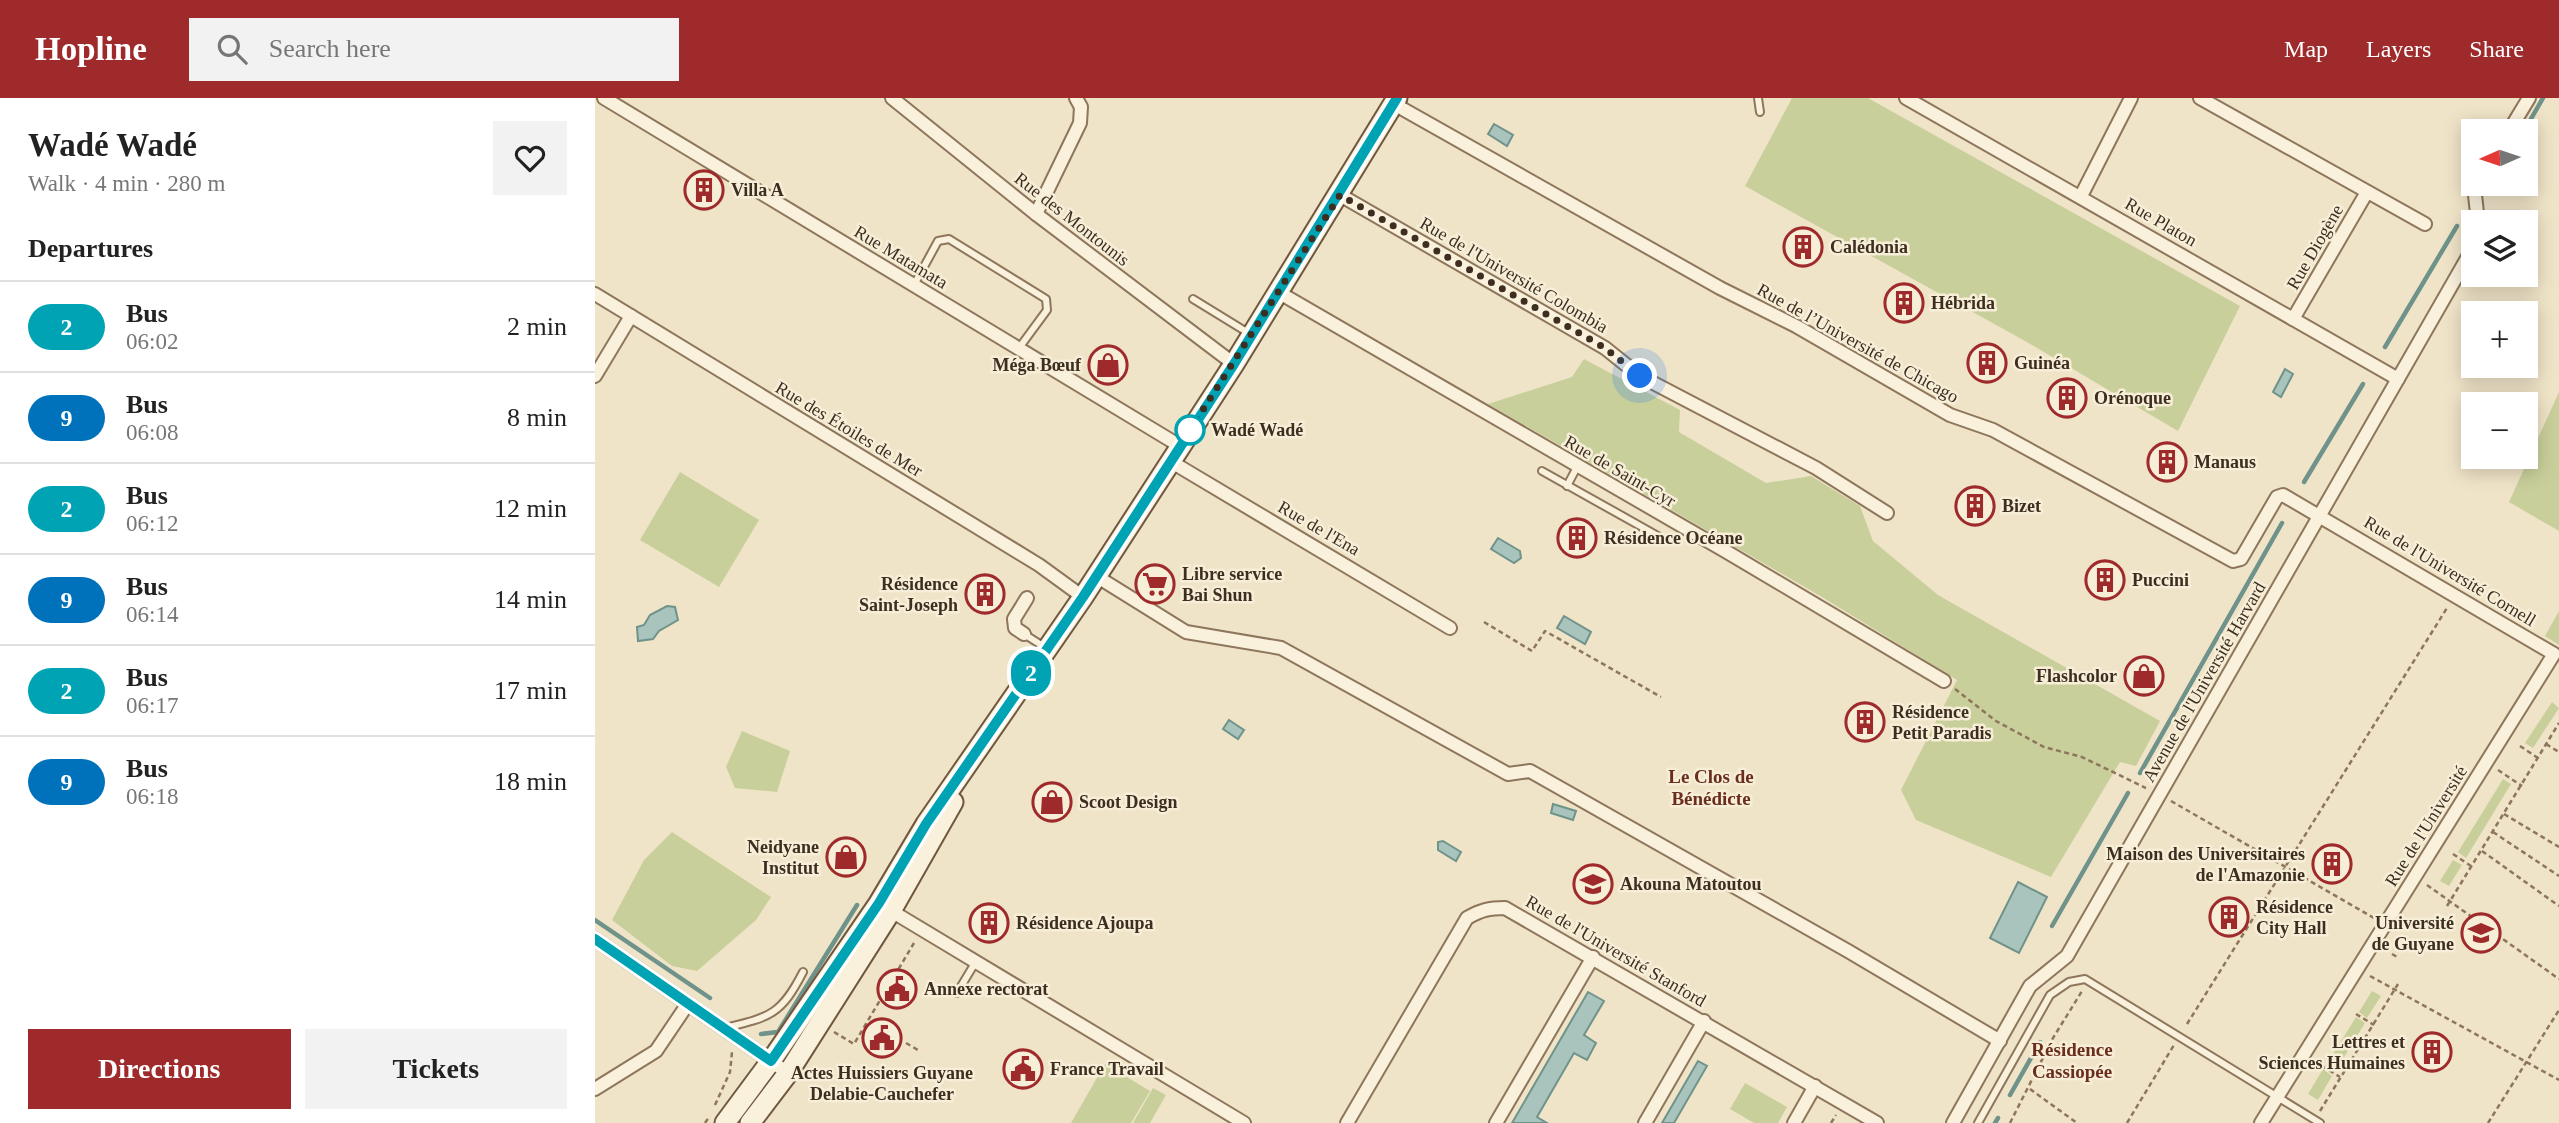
<!DOCTYPE html>
<html lang="en">
<head>
<meta charset="utf-8">
<style>
	body { margin:0; font-family:"Times New Roman",serif; background:#f2f2f2; color:#222; height:100vh; display:flex; flex-direction:column; font-size:26px; white-space:nowrap }
	* { box-sizing:border-box; margin:0 }
	p { font-size:23px; color:#767676 }
	.icon { flex:none; width:38px; height:38px; fill:none; stroke:currentColor; stroke-width:2; stroke-linecap:round; stroke-linejoin:round }
	.map { position:relative; flex:1; overflow:hidden }
	.drawer { display:flex; flex-direction:column; background:#fff; width:595px }
	.drawer>* { flex:none }
	.badge { padding:0 14px; border-radius:23px; font-size:24px; line-height:46px }
	.needle { width:46px; rotate:267deg }
	.fabs { position:absolute; left:1866px; top:21px; display:grid; gap:14px }
	.fabs a { display:grid; place-items:center; width:77px; height:77px; border-radius:0px; background:#fff; box-shadow:0 4px 18px #0003; font-size:35px }
	.you { position:absolute; width:35px; height:35px; margin:-18px; border:5px solid #fff; border-radius:50%; background:#1a73e8; box-shadow:0 0 0 10px #1a73e833 }
	.map>.badge { position:absolute; translate:-50% -50%; box-shadow:0 0 0 4px #fff }
	h2 { padding:0 28px; font-size:26px; line-height:63px }
	.round { display:grid; place-items:center; flex:none; width:74px; height:74px; border-radius:0px; background:#f2f2f2 }
	.summary { display:flex; align-items:center; justify-content:space-between; height:119px; padding:0 28px }
	h1 { font-size:33px; font-weight:600; line-height:52px }
	.cta { display:flex; gap:14px; margin-top:auto; padding:14px 28px }
	.cta a { flex:1; height:80px; border-radius:0px; background:#9e2a2b; color:#fff; font-size:28px; font-weight:600; line-height:80px; text-align:center }
	.cta a+a { background:#f2f2f2; color:#222 }
	ul { padding:0; list-style:none }
	li { display:flex; align-items:center; gap:21px; height:91px; padding:0 28px; border-top:2px solid #e0e0e0 }
	li div { flex:1 }
	li b { display:block; font-size:26px }
	li em { font-style:normal }
	li .badge { min-width:77px; font-weight:700; text-align:center }
	header { display:flex; align-items:center; gap:42px; box-sizing:border-box; height:98px; padding:0 35px; background:#9e2a2b; color:#fff }
	header strong { font-size:33px }
	nav { display:flex; gap:38px; margin-inline-start:auto; font-size:24px }
	.search { width:490px; height:63px; background:#f2f2f2; display:flex; align-items:center; gap:18px; box-sizing:border-box; padding:0 24px; border-radius:0px; color:#767676; font-size:26px }
	main { display:flex; flex:1; min-height:0 }
	.map>svg:first-child { display:block }
	.green { fill:#c9cf9b }
	.water { fill:#a9c4bc; stroke:#6f938a; stroke-width:2 }
	.lines { fill:none; stroke-linecap:round; stroke-linejoin:round }
	.stream { stroke:#6f938a; stroke-width:4.5 }
	.service-casing { stroke:#8d765c; stroke-width:10 }
	.minor-casing { stroke:#8d765c; stroke-width:16 }
	.secondary-casing { stroke:#6f573f; stroke-width:23 }
	.path { stroke:#8d765c; stroke-width:2.5; stroke-dasharray:5 3.5; stroke-linecap:butt }
	.service { stroke:#faf1dc; stroke-width:6 }
	.minor { stroke:#faf1dc; stroke-width:12 }
	.secondary { stroke:#faf1dc; stroke-width:19 }
	.line-casing { stroke:#fff; stroke-width:16 }
	.line { stroke:#00a3b4; stroke-width:10 }
	.walk { stroke:#3d2e20; stroke-width:7; stroke-dasharray:0 12.6 }
	.stop-dot { fill:#fff; stroke:#00a3b4; stroke-width:3.5 }
	.labels { text-anchor:middle; stroke-width:5; stroke-linejoin:round; paint-order:stroke }
	.poi-label { font-size:18px; font-weight:bold; fill:#3d2e20; stroke:#f7eed8; text-anchor:start }
	.street-label { font-size:18px; fill:#3d2e20; stroke:#f7eed8 }
	.stop-label { font-size:18px; font-weight:bold; fill:#3d2e20; stroke:#f7eed8; text-anchor:start }
	.neighbourhood-label { font-size:19px; font-weight:bold; fill:#6b2e1e; stroke:#f7eed8 }
</style>
</head>
<body>
<header>
<strong>Hopline</strong>
<div class="search"><svg class="icon" aria-label="search" viewBox="0 0 24 24"><circle cx="10" cy="10" r="6"/><path d="M15 15l6 6"/></svg>Search here</div>
<nav><a>Map</a><a>Layers</a><a>Share</a></nav>
</header>
<main>
<section class="drawer">
<div class="summary"><div><h1>Wadé Wadé</h1><p>Walk · 4 min · 280 m</p></div><a class="round"><svg class="icon" aria-label="heart" viewBox="0 0 24 24"><path d="M12 20l-8-8c-3-5 5-10 8-4 3-6 11-1 8 4z"/></svg></a></div>
<h2>Departures</h2>
<ul>
<li><span class="badge" style="background:#00a3b4;color:#fff">2</span><div><b>Bus</b><p>06:02</p></div><em>2 min</em></li>
<li><span class="badge" style="background:#0072bc;color:#fff">9</span><div><b>Bus</b><p>06:08</p></div><em>8 min</em></li>
<li><span class="badge" style="background:#00a3b4;color:#fff">2</span><div><b>Bus</b><p>06:12</p></div><em>12 min</em></li>
<li><span class="badge" style="background:#0072bc;color:#fff">9</span><div><b>Bus</b><p>06:14</p></div><em>14 min</em></li>
<li><span class="badge" style="background:#00a3b4;color:#fff">2</span><div><b>Bus</b><p>06:17</p></div><em>17 min</em></li>
<li><span class="badge" style="background:#0072bc;color:#fff">9</span><div><b>Bus</b><p>06:18</p></div><em>18 min</em></li>
</ul>
<div class="cta"><a>Directions</a><a>Tickets</a></div>
</section>
<div class="map">
<svg width="1964" height="1025" viewBox="0 0 1964 1025">
	<rect width="100%" height="100%" fill="#f0e4c8"/>
	<g class="green">
		<path d="M1197 0H1273L1645 208 1583 333 1430 243 1150 88Z"/>
		<path d="M989 261 1085 312 1084 334 1171 385 1216 378 1265 408 1278 443 1343 497 1565 623 1541 668 1525 664 1456 779 1321 722 1306 692 1362 582 1227 499 893 306 977 279Z"/>
		<path d="M1964 294V433L1914 404Z"/>
		<path d="M85 374 164 422 124 489 45 442Z"/>
		<path d="M1964 513V547L1950 538Z"/>
		<path d="M1957 604 1964 610 1938 650 1930 645Z"/>
		<path d="M147 633 195 653 182 694 140 690 131 669Z"/>
		<path d="M1908 681 1916 686 1871 760 1863 754Z"/>
		<path d="M77 734 176 799 161 822 102 873 77 868 17 822 49 762Z"/>
		<path d="M1858 762 1867 767 1854 788 1845 783Z"/>
		<path d="M1777 893 1786 898 1772 920 1764 914Z"/>
		<path d="M1761 919 1770 925 1741 972 1732 966Z"/>
		<path d="M510 966 555 993 536 1025H476Z"/>
		<path d="M1728 971 1737 978 1723 1002 1713 996Z"/>
		<path d="M1150 985 1192 1009 1183 1025H1159L1135 1011Z"/>
		<path d="M558 990 571 997 555 1025H538Z"/>
	</g>
	<g class="water">
		<path d="M899 26 918 37 912 48 893 36Z"/>
		<path d="M1690 271 1698 276 1686 299 1678 294Z"/>
		<path d="M903 440 925 453 926 460 919 465 896 451Z"/>
		<path d="M72 508 80 509 83 522 64 533 58 541 43 543 42 529 49 527 55 517Z"/>
		<path d="M969 518 996 534 990 546 962 530Z"/>
		<path d="M634 622 649 632 643 641 628 631Z"/>
		<path d="M958 706 981 713 978 722 956 715Z"/>
		<path d="M848 743 866 754 861 763 843 752V744Z"/>
		<path d="M1423 784 1452 799 1424 855 1395 840Z"/>
		<path d="M993 894 1009 903 989 937 1001 945 992 962 979 955 942 1019 952 1025H917Z"/>
		<path d="M1103 963 1112 968 1079 1025H1067Z"/>
	</g>
	<g class="lines">
		<g class="stream">
			<path d="M1929 33 1948 0"/>
			<path d="M1790 249 1862 128"/>
			<path d="M1709 384 1768 286"/>
			<path d="M1545 675 1687 425"/>
			<path d="M0 822 115 900"/>
			<path d="M1457 828 1533 695"/>
			<path d="M166 936 183 934 262 807"/>
			<path d="M1415 997 1445 944"/>
			<path d="M1400 1025 1403 1020"/>
		</g>
		<g class="service-casing">
			<g id="service">
				<path d="M1163 0 1165 14"/>
				<path d="M319 187 343 143 354 141 451 201 452 212 424 250"/>
				<path d="M598 201 655 236"/>
				<path d="M947 373 1063 438"/>
				<path d="M972 388 982 369"/>
				<path d="M429 536 451 550"/>
				<path d="M362 895 380 865"/>
				<path d="M130 930C175 919 186 917 208 874"/>
				<path d="M1383 1025 1455 897 1474 884 1490 881 1725 1025"/>
			</g>
		</g>
		<g class="minor-casing">
			<g id="minor">
				<path d="M9 0 585 348"/>
				<path d="M297 0 441 116 639 266"/>
				<path d="M1311 0 1803 281"/>
				<path d="M1605 0 1830 126"/>
				<path d="M799 6 1125 190 1201 228 1355 317 1398 332 1638 463 1646 461 1682 399 1688 397 1959 556 1666 1025"/>
				<path d="M1914 33 1934 0"/>
				<path d="M745 97 1010 250 1045 278 1221 370 1292 415"/>
				<path d="M1486 98 1536 0"/>
				<path d="M441 116 485 25 486 9 481 0"/>
				<path d="M1883 124 1880 97 1884 86"/>
				<path d="M683 194 1132 454 1349 583"/>
				<path d="M0 196 444 467 488 499"/>
				<path d="M1698 221 1772 94"/>
				<path d="M0 278 36 218"/>
				<path d="M575 363 855 530"/>
				<path d="M501 478 591 534 686 550 913 676 935 673 1253 853 1405 943"/>
				<path d="M429 536 420 530 419 521 432 500"/>
				<path d="M293 811 649 1025"/>
				<path d="M0 841 193 975"/>
				<path d="M0 991 61 953 92 907"/>
				<path d="M752 1025 872 820C886 812 894 810 910 810L1282 1025"/>
				<path d="M901 1025 998 859"/>
				<path d="M1050 1025 1109 923"/>
				<path d="M1199 1025 1220 988"/>
				<path d="M1358 1025 1435 888 1472 858 1878 150"/>
			</g>
		</g>
		<g class="secondary-casing">
			<g id="secondary">
				<path d="M130 1025 176 963 284 805 331 726 488 499 639 266 802 0"/>
				<path d="M155 1025 193 975 296 813 358 704"/>
			</g>
		</g>
		<g class="path">
			<path d="M889 524 937 553 950 533 1066 599"/>
			<path d="M1360 591 1401 623 1449 649 1487 659 1551 690"/>
			<path d="M1951 646 1964 654"/>
			<path d="M1925 648 1943 660"/>
			<path d="M1903 672 1927 688"/>
			<path d="M1576 703 1779 820"/>
			<path d="M1909 716 1964 749"/>
			<path d="M1898 734 1964 778"/>
			<path d="M1887 753 1964 808"/>
			<path d="M1858 756 1876 768"/>
			<path d="M1832 787 1964 881"/>
			<path d="M1852 808 1964 625"/>
			<path d="M1797 856 1804 860"/>
			<path d="M1775 878 1964 982"/>
			<path d="M1761 916 1779 927"/>
			<path d="M1592 926 1852 510"/>
			<path d="M239 934 259 946 319 845"/>
			<path d="M311 945 323 952"/>
			<path d="M1727 968 1745 979"/>
			<path d="M1435 991 1482 1025"/>
			<path d="M120 1007 135 974 137 954"/>
			<path d="M1725 1013 1803 886"/>
			<path d="M110 1025 114 1019"/>
			<path d="M1236 1025 1241 1017"/>
			<path d="M1415 1025 1458 940 1487 893"/>
			<path d="M1532 1025 1579 947"/>
			<path d="M1893 1025 1964 912"/>
		</g>
		<use href="#service" class="service"/>
		<use href="#minor" class="minor"/>
		<use href="#secondary" class="secondary"/>
	</g>
	<g class="lines">
		<g class="line-casing">
			<path id="line" d="M0 841 176 963 284 805 331 726 488 499 639 266 802 0"/>
		</g>
		<use href="#line" class="line"/>
		<path class="walk" d="M595 332 745 97 1010 250 1045 278"/>
	</g>
	<defs>
		<g id="building-ring" transform="scale(2.0125)"><circle r="9.5" fill="#f7eed8" stroke="#9e2a2b" stroke-width="1.5"/><path d="M-4-6H4V6H1V3H-1V6H-4ZM-2.5-4.3h1.7v1.8h-1.7ZM.8-4.3h1.7v1.8H.8ZM-2.5-1h1.7V.8h-1.7ZM.8-1h1.7V.8H.8Z" fill="#9e2a2b"/></g>
		<g id="shop-ring" transform="scale(2.0125)"><circle r="9.5" fill="#f7eed8" stroke="#9e2a2b" stroke-width="1.5"/><path d="M-5-2.5h2.3a2.7 3.5 0 0 1 5.4 0H5L5.5 6h-11ZM-1.5-2.5h3a1.5 2.3 0 0 0-3 0Z" fill="#9e2a2b"/></g>
		<g id="supermarket-ring" transform="scale(2.0125)"><circle r="9.5" fill="#f7eed8" stroke="#9e2a2b" stroke-width="1.5"/><path d="M-6-5.5h2.5l.6 2H6L4.5 2H-2.5L-4.4-4H-6ZM-1.5 3.2a1.3 1.3 0 1 0 .1 0ZM3 3.2a1.3 1.3 0 1 0 .1 0Z" fill="#9e2a2b"/></g>
		<g id="school-ring" transform="scale(2.0125)"><circle r="9.5" fill="#f7eed8" stroke="#9e2a2b" stroke-width="1.5"/><path d="M0-5L7-2L0 1L-7-2ZM-4 1L0 2.5L4 1V4Q0 6-4 4Z" fill="#9e2a2b"/></g>
		<g id="university-ring" transform="scale(2.0125)"><circle r="9.5" fill="#f7eed8" stroke="#9e2a2b" stroke-width="1.5"/><path d="M0-5L7-2L0 1L-7-2ZM-4 1L0 2.5L4 1V4Q0 6-4 4Z" fill="#9e2a2b"/></g>
		<g id="civic-ring" transform="scale(2.0125)"><circle r="9.5" fill="#f7eed8" stroke="#9e2a2b" stroke-width="1.5"/><path d="M-.6-6.5H3V-4.5H.6V-3L4-1V1h2V6H-6V1h2V-1L-.6-3ZM-1.2 2.5V6h2.4V2.5Z" fill="#9e2a2b"/></g>
	</defs>
	<g fill-rule="evenodd">
		<use href="#building-ring" x="109" y="92"/>
		<use href="#building-ring" x="1208" y="149"/>
		<use href="#building-ring" x="1309" y="205"/>
		<use href="#building-ring" x="1392" y="265"/>
		<use href="#shop-ring" x="513" y="267"/>
		<use href="#building-ring" x="1472" y="300"/>
		<use href="#building-ring" x="1572" y="364"/>
		<use href="#building-ring" x="1380" y="408"/>
		<use href="#building-ring" x="982" y="440"/>
		<use href="#building-ring" x="1510" y="482"/>
		<use href="#supermarket-ring" x="560" y="486"/>
		<use href="#building-ring" x="390" y="496"/>
		<use href="#shop-ring" x="1549" y="578"/>
		<use href="#building-ring" x="1270" y="624"/>
		<use href="#shop-ring" x="457" y="704"/>
		<use href="#shop-ring" x="251" y="759"/>
		<use href="#building-ring" x="1737" y="766"/>
		<use href="#school-ring" x="998" y="786"/>
		<use href="#building-ring" x="1634" y="819"/>
		<use href="#building-ring" x="394" y="825"/>
		<use href="#university-ring" x="1886" y="835"/>
		<use href="#civic-ring" x="302" y="891"/>
		<use href="#civic-ring" x="287" y="940"/>
		<use href="#building-ring" x="1837" y="954"/>
		<use href="#civic-ring" x="428" y="971"/>
	</g>
	<circle class="stop-dot" cx="595" cy="332" r="14"/>
	<g class="labels">
		<g class="poi-label">
			<text x="136" y="98">Villa A</text>
			<text x="1235" y="155">Calédonia</text>
			<text x="1336" y="211">Hébrida</text>
			<text x="1419" y="271">Guinéa</text>
			<text x="486" y="273" text-anchor="end">Méga Bœuf</text>
			<text x="1499" y="306">Orénoque</text>
			<text x="1599" y="370">Manaus</text>
			<text x="1407" y="414">Bizet</text>
			<text x="1009" y="446">Résidence Océane</text>
			<text x="587" y="482">Libre service<tspan x="587" dy="21">Bai Shun</tspan></text>
			<text x="1537" y="488">Puccini</text>
			<text x="363" y="492" text-anchor="end">Résidence<tspan x="363" dy="21">Saint-Joseph</tspan></text>
			<text x="1522" y="584" text-anchor="end">Flashcolor</text>
			<text x="1297" y="620">Résidence<tspan x="1297" dy="21">Petit Paradis</tspan></text>
			<text x="484" y="710">Scoot Design</text>
			<text x="224" y="755" text-anchor="end">Neidyane<tspan x="224" dy="21">Institut</tspan></text>
			<text x="1710" y="762" text-anchor="end">Maison des Universitaires<tspan x="1710" dy="21">de l'Amazonie</tspan></text>
			<text x="1025" y="792">Akouna Matoutou</text>
			<text x="1661" y="815">Résidence<tspan x="1661" dy="21">City Hall</tspan></text>
			<text x="421" y="831">Résidence Ajoupa</text>
			<text x="1859" y="831" text-anchor="end">Université<tspan x="1859" dy="21">de Guyane</tspan></text>
			<text x="329" y="897">Annexe rectorat</text>
			<text x="1810" y="950" text-anchor="end">Lettres et<tspan x="1810" dy="21">Sciences Humaines</tspan></text>
			<text x="455" y="977">France Travail</text>
			<text x="287" y="981" text-anchor="middle">Actes Huissiers Guyane<tspan x="287" dy="21">Delabie-Cauchefer</tspan></text>
		</g>
		<g class="street-label">
			<text transform="translate(477 121) rotate(38)" y="6">Rue des Montounis</text>
			<text transform="translate(1566 124) rotate(30)" y="6">Rue Platon</text>
			<text transform="translate(1720 149) rotate(-60)" y="6">Rue Diogène</text>
			<text transform="translate(306 159) rotate(31)" y="6">Rue Matamata</text>
			<text transform="translate(919 177) rotate(30)" y="6">Rue de l'Université Colombia</text>
			<text transform="translate(1263 245) rotate(29)" y="6">Rue de l’Université de Chicago</text>
			<text transform="translate(254 331) rotate(31)" y="6">Rue des Étoiles de Mer</text>
			<text transform="translate(1025 373) rotate(30)" y="6">Rue de Saint-Cyr</text>
			<text transform="translate(724 430) rotate(30)" y="6">Rue de l'Ena</text>
			<text transform="translate(1855 473) rotate(31)" y="6">Rue de l'Université Cornell</text>
			<text transform="translate(1609 584) rotate(-60)" y="6">Avenue de l'Université Harvard</text>
			<text transform="translate(1831 728) rotate(-58)" y="6">Rue de l'Université</text>
			<text transform="translate(1021 853) rotate(30)" y="6">Rue de l'Université Stanford</text>
		</g>
		<g class="stop-label">
			<text x="616" y="338">Wadé Wadé</text>
		</g>
		<g class="neighbourhood-label">
			<text x="1116" y="685">Le Clos de<tspan x="1116" dy="22">Bénédicte</tspan></text>
			<text x="1477" y="958">Résidence<tspan x="1477" dy="22">Cassiopée</tspan></text>
		</g>
	</g>
</svg>
<div class="fabs">
<a><svg class="needle" viewBox="-14 -14 28 28"><path d="M0-13l5 13h-10z" fill="#e53935"/><path d="M0 13l5-13h-10z" fill="#767676"/></svg></a>
<a><svg class="icon" aria-label="layers" viewBox="0 0 24 24"><path d="M12 4l9 5-9 5-9-5zM3 14l9 5 9-5"/></svg></a>
<a>+</a>
<a>−</a>
</div>
<div class="you" style="left:1045px;top:278px"></div>
<b class="badge" style="left:436px;top:575px;background:#00a3b4;color:#fff">2</b>
</div>
</main>
</body>
</html>
